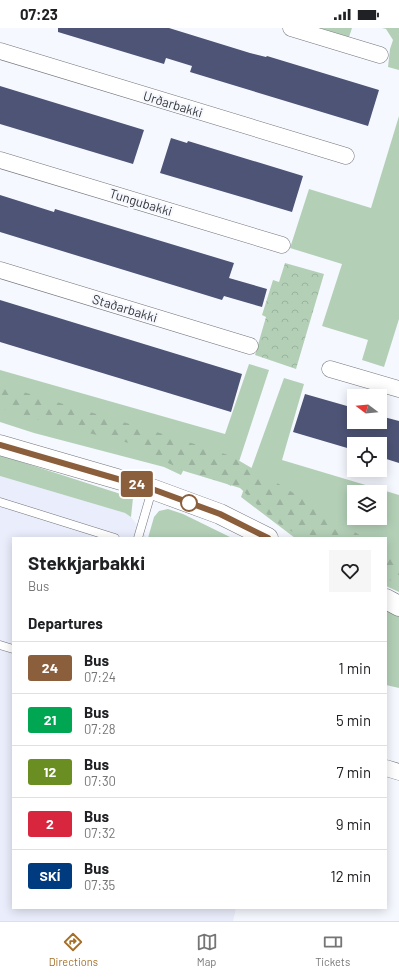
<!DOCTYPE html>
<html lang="en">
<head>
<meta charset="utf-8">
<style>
	body { margin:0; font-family:Barlow,sans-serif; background:#f6f6f6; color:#202124; height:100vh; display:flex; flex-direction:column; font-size:15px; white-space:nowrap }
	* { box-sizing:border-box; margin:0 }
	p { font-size:13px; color:#757577 }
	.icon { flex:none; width:22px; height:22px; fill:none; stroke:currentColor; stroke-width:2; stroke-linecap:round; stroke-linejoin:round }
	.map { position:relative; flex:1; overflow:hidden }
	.panel { position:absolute; left:12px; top:509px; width:375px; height:372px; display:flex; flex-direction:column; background:#fff; border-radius:0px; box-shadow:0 2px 10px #0003 }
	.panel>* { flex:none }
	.badge { padding:0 8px; border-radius:3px; font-size:14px; line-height:26px }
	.needle { width:26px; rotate:286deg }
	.fabs { position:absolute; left:347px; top:361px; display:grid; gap:8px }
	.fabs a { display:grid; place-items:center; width:40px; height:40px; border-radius:0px; background:#fff; box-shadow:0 2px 10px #0003; font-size:20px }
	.map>.badge { position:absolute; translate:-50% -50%; box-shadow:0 0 0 2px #fff }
	h2 { padding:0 16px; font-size:15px; line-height:36px }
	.round { display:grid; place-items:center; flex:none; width:42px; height:42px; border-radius:0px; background:#f6f6f6 }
	.overview { display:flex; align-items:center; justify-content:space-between; height:68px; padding:0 16px }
	h1 { font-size:19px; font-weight:700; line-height:30px }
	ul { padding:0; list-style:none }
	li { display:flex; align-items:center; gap:12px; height:52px; padding:0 16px; border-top:1px solid #e0e0e0 }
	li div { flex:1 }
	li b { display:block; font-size:15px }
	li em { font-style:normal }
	li .badge { min-width:44px; font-weight:700; text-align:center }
	.status { display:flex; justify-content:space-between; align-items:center; height:28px; padding:0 20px; background:#fff; direction:ltr }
	.status svg { height:11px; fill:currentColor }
	.menu { display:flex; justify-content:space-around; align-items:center; height:56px; border-top:1px solid #e0e0e0; background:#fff; font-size:11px; color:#757577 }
	.menu a { display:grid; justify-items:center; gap:2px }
	.menu .active { color:#a46f29 }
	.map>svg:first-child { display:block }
	.built { fill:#eaedfb }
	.grass { fill:#b3d0b7; fill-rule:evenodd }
	.forest { fill:url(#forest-firs) }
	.park { fill:url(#park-crowns) }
	.building { fill:#4d5475 }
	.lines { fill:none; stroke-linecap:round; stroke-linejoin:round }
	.service-casing { stroke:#727479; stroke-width:9 }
	.minor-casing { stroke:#727479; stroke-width:17 }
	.tertiary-casing { stroke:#727479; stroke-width:21 }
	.service { stroke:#fff; stroke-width:8 }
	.minor { stroke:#fff; stroke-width:16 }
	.tertiary { stroke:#fff; stroke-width:20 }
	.line-casing { stroke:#fff; stroke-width:9 }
	.line { stroke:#8b5e3c; stroke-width:6 }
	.stop-dot { fill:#fff; stroke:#8b5e3c; stroke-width:2 }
	.labels { text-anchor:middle; stroke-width:4; stroke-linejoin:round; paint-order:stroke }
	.street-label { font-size:13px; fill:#363739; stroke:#f6f8ff }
</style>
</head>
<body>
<div class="status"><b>07:23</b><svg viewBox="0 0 49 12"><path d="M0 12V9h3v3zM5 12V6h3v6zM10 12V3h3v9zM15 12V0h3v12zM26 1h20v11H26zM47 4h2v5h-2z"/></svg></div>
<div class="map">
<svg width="399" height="893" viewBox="0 0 399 893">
	<defs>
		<pattern id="forest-firs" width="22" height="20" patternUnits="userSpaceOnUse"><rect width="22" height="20" fill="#b3d0b7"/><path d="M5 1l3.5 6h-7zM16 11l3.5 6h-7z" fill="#9bb39e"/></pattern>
		<pattern id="park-crowns" width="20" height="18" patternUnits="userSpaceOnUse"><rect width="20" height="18" fill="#b3d0b7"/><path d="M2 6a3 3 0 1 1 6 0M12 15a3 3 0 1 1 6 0" fill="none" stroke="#9bb39e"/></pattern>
	</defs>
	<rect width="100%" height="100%" fill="#f6f8ff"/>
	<path class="built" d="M0 448 125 485 131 489 147 510H13V880H236L233 893H0Z"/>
	<g class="grass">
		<path d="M320 0H352L349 9Z"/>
		<path d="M382 0H399V42L388 39 390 21 393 12 386 1Z"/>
		<path d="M399 88V291L384 339 362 332 368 312 322 298 342 236 290 220 309 161 371 180Z"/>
		<path d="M249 336 269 342 231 458 188 433 181 447 164 439 34 405 0 394V342L225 406Z"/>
		<path d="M284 350 304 356 282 432 399 467V564L386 558V510H295L241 469ZM354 464H380V490H354Z"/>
		<path d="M0 427 133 470 131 489 125 485 0 448Z"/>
		<path d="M168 481 183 486 232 510H148L154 489 159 483Z"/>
		<path d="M386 580 399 587V660L386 657Z"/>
	</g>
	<g class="forest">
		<path d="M0 357 173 409 231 428 284 459 364 510H305L289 502 274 493 240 460 184 443 129 415 60 398 10 384 0 379Z"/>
		<path d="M386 524 399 532V557L386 550Z"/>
	</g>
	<path class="park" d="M285 235 324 246 296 341 255 327 266 289 262 287 273 252 279 254Z"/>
	<g class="building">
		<path d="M58 0H169L250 25 266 29 267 28 379 62 368 98 190 44 192 38 166 30 164 36 58 4Z"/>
		<path d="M0 58 144 102 133 136 0 96Z"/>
		<path d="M171 110 187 115 188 113 303 148 292 184 160 145Z"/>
		<path d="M0 167 54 184 55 181 234 235 229 250 267 261 262 279 224 268 222 272 0 204Z"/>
		<path d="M0 272 242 346 231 384 0 314Z"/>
		<path d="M305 366 354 380V394H380V388L399 393V435L380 429V416H354V422L293 404Z"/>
	</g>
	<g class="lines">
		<g class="service-casing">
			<g id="service">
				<path d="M0 474 115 510"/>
				<path d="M138 510 152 462"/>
				<path d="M0 617 13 621"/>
			</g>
		</g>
		<g class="minor-casing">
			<g id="minor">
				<path d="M291 0 380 27"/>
				<path d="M0 23 346 128"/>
				<path d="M0 132 282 217"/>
				<path d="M0 242 250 318"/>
				<path d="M330 341 399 361"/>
				<path d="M386 740 399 744"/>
			</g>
		</g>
		<g class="tertiary-casing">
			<g id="tertiary">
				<path d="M0 417 152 461 220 486 268 510"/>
				<path d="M386 571 399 578"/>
			</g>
		</g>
		<use href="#service" class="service"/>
		<use href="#minor" class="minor"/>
		<use href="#tertiary" class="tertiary"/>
	</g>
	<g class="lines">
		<g class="line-casing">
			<path id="line" d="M0 417 152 461 220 486 268 510"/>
		</g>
		<use href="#line" class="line"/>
	</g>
	<circle class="stop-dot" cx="189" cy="475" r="8"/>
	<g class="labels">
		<g class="street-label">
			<text transform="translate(173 76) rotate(17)" y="5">Urðarbakki</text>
			<text transform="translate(141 174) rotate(17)" y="5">Tungubakki</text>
			<text transform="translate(125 280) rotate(17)" y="5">Staðarbakki</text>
		</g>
	</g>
</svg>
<div class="fabs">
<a><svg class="needle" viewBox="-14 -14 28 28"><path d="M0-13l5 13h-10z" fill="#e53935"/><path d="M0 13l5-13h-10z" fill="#757577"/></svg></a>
<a><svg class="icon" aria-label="locate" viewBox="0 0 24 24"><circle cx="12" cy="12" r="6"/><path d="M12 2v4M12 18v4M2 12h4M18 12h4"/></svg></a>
<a><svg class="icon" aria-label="layers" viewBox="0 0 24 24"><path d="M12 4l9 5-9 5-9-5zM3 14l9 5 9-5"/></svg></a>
</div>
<b class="badge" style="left:137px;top:456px;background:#8b5e3c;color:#fff">24</b>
<section class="panel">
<div class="overview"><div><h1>Stekkjarbakki</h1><p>Bus</p></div><a class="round"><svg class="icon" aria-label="heart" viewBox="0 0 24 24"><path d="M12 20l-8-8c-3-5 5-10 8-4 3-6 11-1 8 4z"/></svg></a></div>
<h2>Departures</h2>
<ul>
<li><span class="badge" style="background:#8b5e3c;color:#fff">24</span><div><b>Bus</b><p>07:24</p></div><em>1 min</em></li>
<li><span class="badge" style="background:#00a651;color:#fff">21</span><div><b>Bus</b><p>07:28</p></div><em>5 min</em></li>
<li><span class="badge" style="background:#6b8e23;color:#fff">12</span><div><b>Bus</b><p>07:30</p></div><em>7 min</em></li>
<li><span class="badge" style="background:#d7263d;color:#fff">2</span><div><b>Bus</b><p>07:32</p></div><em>9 min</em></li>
<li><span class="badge" style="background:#003b80;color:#fff">SKÍ</span><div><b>Bus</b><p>07:35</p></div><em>12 min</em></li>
</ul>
</section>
</div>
<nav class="menu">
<a class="active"><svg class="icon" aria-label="directions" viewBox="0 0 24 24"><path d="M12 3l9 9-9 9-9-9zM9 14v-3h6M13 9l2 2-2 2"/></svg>Directions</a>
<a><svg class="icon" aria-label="map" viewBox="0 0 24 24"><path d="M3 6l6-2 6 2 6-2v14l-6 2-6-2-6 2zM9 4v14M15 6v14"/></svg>Map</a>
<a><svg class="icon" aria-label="tickets" viewBox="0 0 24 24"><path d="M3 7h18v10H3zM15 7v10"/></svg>Tickets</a>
</nav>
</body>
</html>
